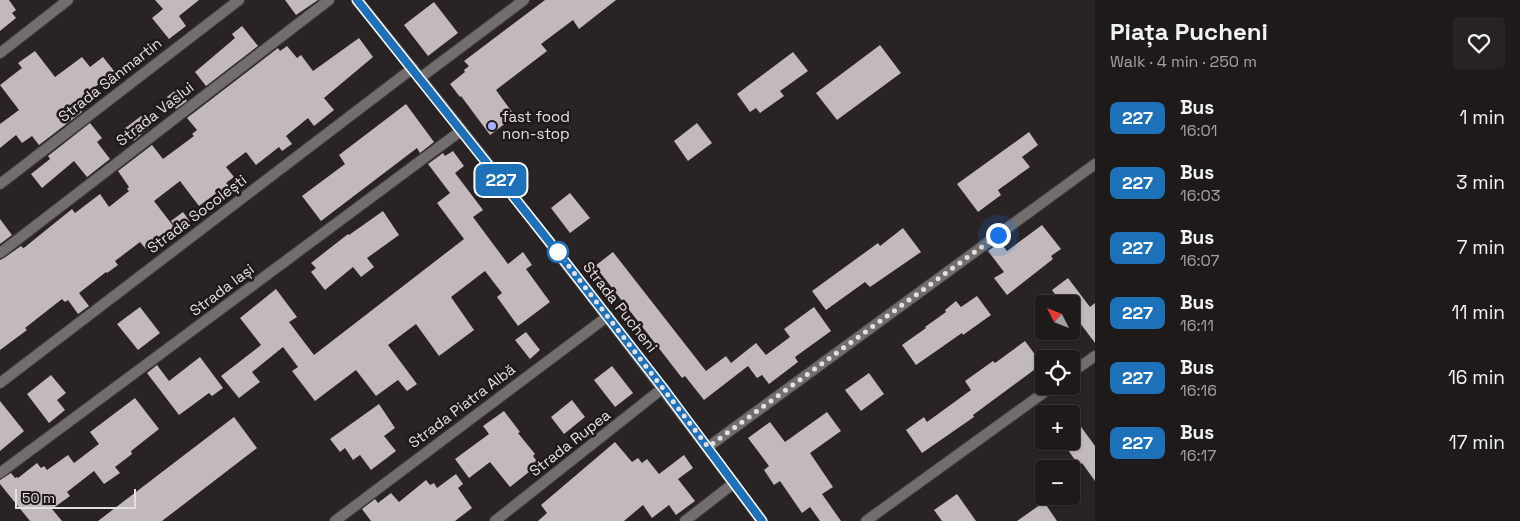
<!DOCTYPE html>
<html lang="en">
<head>
<meta charset="utf-8">
<style>
	body { margin:0; font-family:"Space Grotesk",sans-serif; background:#272323; color:#f1f3f6; height:100vh; display:flex; flex-direction:column; font-size:19px; white-space:nowrap }
	* { box-sizing:border-box; margin:0 }
	p { font-size:16px; color:#a1a1a2 }
	.icon { flex:none; width:28px; height:28px; fill:none; stroke:currentColor; stroke-width:2; stroke-linecap:round; stroke-linejoin:round }
	.map { position:relative; flex:1; overflow:hidden }
	.drawer { display:flex; flex-direction:column; background:#1f1a1a; width:425px }
	.drawer>* { flex:none }
	.badge { padding:0 10px; border-radius:8px; font-size:18px; line-height:32px }
	.needle { width:32px; rotate:312deg }
	.controls { position:absolute; left:1035px; top:295px; display:grid; gap:10px }
	.controls a { display:grid; place-items:center; width:45px; height:45px; border-radius:5px; background:#1f1a1a; box-shadow:0 1px 4px #0004,0 0 0 1px #3c3839; font-size:25px }
	.scale { position:absolute; left:15px; bottom:12px; width:121px; box-sizing:border-box; padding-left:5px; border:2px solid #e5e0e0; border-top:0; font-size:14px; line-height:18px; white-space:nowrap; color:#e5e0e0; -webkit-text-stroke:4px #201919; paint-order:stroke }
	.you { position:absolute; width:25px; height:25px; margin:-12px; border:4px solid #fff; border-radius:50%; background:#1a73e8; box-shadow:0 0 0 8px #1a73e833 }
	.map>.badge { position:absolute; translate:-50% -50%; box-shadow:0 0 0 2px #fff }
	.round { display:grid; place-items:center; flex:none; width:52px; height:52px; border-radius:5px; background:#272323 }
	.summary { display:flex; align-items:center; justify-content:space-between; height:85px; padding:0 15px }
	h1 { font-size:24px; font-weight:600; line-height:38px }
	ul { padding:0; list-style:none }
	li { display:flex; align-items:center; gap:15px; height:65px; padding:0 15px }
	li div { flex:1 }
	li b { display:block; font-size:19px }
	li em { font-style:normal }
	li .badge { min-width:55px; font-weight:700; text-align:center }
	main { display:flex; flex:1; min-height:0 }
	.map>svg:first-child { display:block }
	.building { fill:#c1b9bb }
	.lines { fill:none; stroke-linecap:round; stroke-linejoin:round }
	.minor-casing { stroke:#474141; stroke-width:12 }
	.tertiary-casing { stroke:#474141; stroke-width:12 }
	.minor { stroke:#726e6d; stroke-width:10 }
	.tertiary { stroke:#726e6d; stroke-width:10 }
	.line-casing { stroke:#fff; stroke-width:11 }
	.line { stroke:#1d71b8; stroke-width:8 }
	.walk { stroke:#e5e0e0; stroke-width:5; stroke-dasharray:0 9 }
	.poi-dot { fill:#a3b2fd; stroke:#201919; stroke-width:2 }
	.stop-dot { fill:#fff; stroke:#1d71b8; stroke-width:2.5 }
	.labels { text-anchor:middle; stroke-width:5; stroke-linejoin:round; paint-order:stroke }
	.street-label { font-size:15px; fill:#e5e0e0; stroke:#201919 }
	.poi-label { font-size:15px; fill:#e5e0e0; stroke:#201919; text-anchor:start }
</style>
</head>
<body>
<main>
<div class="map">
<svg width="1095" height="521" viewBox="0 0 1095 521">
	<rect width="100%" height="100%" fill="#292323"/>
	<g class="building">
		<path d="M0 0H9L16 10 12 13 16 18 0 31Z"/>
		<path d="M155 0H199L179 16 186 26 169 39 152 18 163 9Z"/>
		<path d="M285 0H318L296 15Z"/>
		<path d="M545 0H616L579 29 573 20 541 44 547 51 496 90 515 116 490 135 461 96 460 97 450 84 465 72 464 70 469 66 464 61Z"/>
		<path d="M434 2 458 33 428 56 404 25Z"/>
		<path d="M242 26 258 46 206 86 195 72 235 38 232 34Z"/>
		<path d="M359 38 373 57 324 98 334 110 314 126 308 118 286 136 292 144 282 151 279 147 256 165 246 152 226 167 234 177 226 183 231 188 221 196 218 192 199 206 180 181 154 201 174 227 146 249 140 242 115 261 118 265 107 273 106 272 79 293 89 306 78 314 68 300 65 302 62 299 25 328 27 330 0 350V260L4 258 21 246 23 248 25 247 72 209 75 213 100 194 109 207 129 191 127 189 129 187 118 171 152 145 163 159 194 136 192 134 197 130 187 118 278 48 280 51 287 46 297 58 301 55 313 71Z"/>
		<path d="M880 45 901 73 837 120 816 93Z"/>
		<path d="M35 51 55 77 82 57 90 67 103 57 118 76 108 83 105 79 75 103 82 112 39 145 32 136 22 143 16 135 0 148V124L19 110 0 85 22 68 18 63Z"/>
		<path d="M793 52 808 71 780 91 784 96 760 113 756 108 750 112 737 94Z"/>
		<path d="M177 89 187 101 176 109 167 97Z"/>
		<path d="M406 104 434 142 420 153 417 148 321 221 302 196 345 164 339 155Z"/>
		<path d="M144 114 152 125 134 141 124 129Z"/>
		<path d="M90 123 102 138 97 142 110 159 87 177 74 161 42 188 31 174 50 159 48 156Z"/>
		<path d="M697 123 712 143 688 161 674 141Z"/>
		<path d="M1029 132 1038 145 1022 157 1030 167 998 190 1001 195 978 212 957 184Z"/>
		<path d="M453 151 464 166 455 173 483 210 473 217 508 264 523 252 532 265 526 269 550 302 518 326 497 297 502 293 485 271 451 297 474 330 439 356 416 324 388 345 417 384 407 391 398 380 376 396 356 370 315 401 292 371 298 367 283 347 252 372 260 382 239 398 221 376 261 345 240 318 276 289 297 317 289 322 314 355 464 239 437 203 450 193 428 164 443 153 445 156Z"/>
		<path d="M570 193 590 218 570 233 551 208Z"/>
		<path d="M383 211 399 235 367 258 374 267 361 277 353 267 325 290 311 272 316 268 311 263 348 234 349 235Z"/>
		<path d="M183 212 191 223 180 233 171 221Z"/>
		<path d="M0 219 12 235 0 244Z"/>
		<path d="M1042 225 1061 249 1051 256 1053 259 1007 295 994 278 1004 272 988 251 1000 242 1007 251Z"/>
		<path d="M903 228 921 252 870 287 865 282 826 310 812 291 878 243 880 246Z"/>
		<path d="M613 252 706 371 726 356 731 363 756 343 766 355 790 337 784 329 814 307 831 331 795 357 798 362 769 384 762 375 757 378 748 366 704 400 685 376 682 378 595 266Z"/>
		<path d="M1068 278 1090 307 1095 303V343L1071 311V304H1062L1052 290Z"/>
		<path d="M977 296 991 315 963 335 962 333 916 365 902 345 926 328 925 327 946 312 945 310 956 301 961 307Z"/>
		<path d="M140 307 160 333 138 350 117 324Z"/>
		<path d="M526 332 540 350 530 359 515 340Z"/>
		<path d="M1025 341 1042 364 973 415 974 417 922 453 906 430 924 417 927 422 971 390 965 381 993 361 995 363Z"/>
		<path d="M200 357 223 388 212 396 209 393 179 415 147 373 157 365 169 381Z"/>
		<path d="M612 366 633 393 615 407 594 380Z"/>
		<path d="M869 373 884 394 861 411 845 390Z"/>
		<path d="M51 375 66 393 57 400 65 410 49 423 27 394Z"/>
		<path d="M135 398 159 429 131 451 132 454 115 467 120 473 104 484 94 471 67 492 70 496 52 509 62 521H30L0 484V480L11 473 15 478 17 477 18 478 37 463 41 468 44 466 47 470 68 455 74 463 99 444 90 432Z"/>
		<path d="M572 400 585 417 564 434 551 417Z"/>
		<path d="M0 401 24 431 0 451Z"/>
		<path d="M379 404 395 428 384 436 396 451 371 470 360 455 353 460 345 448 340 452 330 439Z"/>
		<path d="M504 411 520 432 518 433 535 454 533 456 539 464 510 487 490 462 469 478 455 459 489 434 483 426Z"/>
		<path d="M827 412 841 431 810 453 833 487 822 494 841 521H820L810 507 802 513 780 481 774 485 764 470 769 466 748 438 770 422 785 442Z"/>
		<path d="M1071 413 1095 446V481L1082 463 1079 466 1062 441H1071Z"/>
		<path d="M234 417 257 448 162 521H98Z"/>
		<path d="M615 442 632 462 638 458 642 463 647 459 659 474 684 455 693 468 678 479 695 501 676 515 669 505 652 518 643 505 624 521H538L547 513 541 505Z"/>
		<path d="M456 474 463 484 458 488 472 508 455 521H371L362 509 375 499 378 503 391 493 399 502 426 480 430 485 434 483 437 488Z"/>
		<path d="M957 494 976 521H942L934 510Z"/>
		<path d="M1044 502 1057 521H1017Z"/>
	</g>
	<g class="lines">
		<g class="minor-casing">
			<g id="minor">
				<path d="M0 53 68 0"/>
				<path d="M420 78 524 0"/>
				<path d="M0 184 239 0"/>
				<path d="M0 253 329 0"/>
				<path d="M1071 373 1095 356"/>
				<path d="M0 383 413 68"/>
				<path d="M708 447 1095 164"/>
				<path d="M0 473 462 130"/>
				<path d="M335 521 608 316"/>
				<path d="M495 521 663 388"/>
				<path d="M685 521 734 483"/>
				<path d="M866 521 1053 386"/>
			</g>
		</g>
		<g class="tertiary-casing">
			<path id="tertiary" d="M357 0C496 170 630 345 762 521"/>
		</g>
		<use href="#minor" class="minor"/>
		<use href="#tertiary" class="tertiary"/>
	</g>
	<g class="lines">
		<g class="line-casing">
			<path id="line" d="M357 0 548 240 663 388 762 521"/>
		</g>
		<use href="#line" class="line"/>
		<path class="walk" d="M558 252 708 447 998 235"/>
	</g>
	<circle class="poi-dot" cx="492" cy="126" r="5"/>
	<circle class="stop-dot" cx="558" cy="252" r="10"/>
	<g class="labels">
		<g class="street-label">
			<text transform="translate(110 80) rotate(-38)" y="5">Strada Sânmartin</text>
			<text transform="translate(155 114) rotate(-38)" y="5">Strada Vaslui</text>
			<text transform="translate(197 214) rotate(-37)" y="5">Strada Socolești</text>
			<text transform="translate(222 290) rotate(-37)" y="5">Strada Iași</text>
			<text transform="translate(620 307) rotate(52)" y="5">Strada Pucheni</text>
			<text transform="translate(462 406) rotate(-37)" y="5">Strada Piatra Albă</text>
			<text transform="translate(570 443) rotate(-38)" y="5">Strada Rupea</text>
		</g>
		<g class="poi-label">
			<text x="502" y="122">fast food<tspan x="502" dy="17">non-stop</tspan></text>
		</g>
	</g>
</svg>
<div class="controls">
<a><svg class="needle" viewBox="-14 -14 28 28"><path d="M0-13l5 13h-10z" fill="#e53935"/><path d="M0 13l5-13h-10z" fill="#a1a1a2"/></svg></a>
<a><svg class="icon" aria-label="locate" viewBox="0 0 24 24"><circle cx="12" cy="12" r="6"/><path d="M12 2v4M12 18v4M2 12h4M18 12h4"/></svg></a>
<a>+</a>
<a>−</a>
</div>
<div class="scale">50 m</div>
<div class="you" style="left:998px;top:235px"></div>
<b class="badge" style="left:501px;top:180px;background:#1d71b8;color:#fff">227</b>
</div>
<section class="drawer">
<div class="summary"><div><h1>Piața Pucheni</h1><p>Walk · 4 min · 250 m</p></div><a class="round"><svg class="icon" aria-label="heart" viewBox="0 0 24 24"><path d="M12 20l-8-8c-3-5 5-10 8-4 3-6 11-1 8 4z"/></svg></a></div>
<ul>
<li><span class="badge" style="background:#1d71b8;color:#fff">227</span><div><b>Bus</b><p>16:01</p></div><em>1 min</em></li>
<li><span class="badge" style="background:#1d71b8;color:#fff">227</span><div><b>Bus</b><p>16:03</p></div><em>3 min</em></li>
<li><span class="badge" style="background:#1d71b8;color:#fff">227</span><div><b>Bus</b><p>16:07</p></div><em>7 min</em></li>
<li><span class="badge" style="background:#1d71b8;color:#fff">227</span><div><b>Bus</b><p>16:11</p></div><em>11 min</em></li>
<li><span class="badge" style="background:#1d71b8;color:#fff">227</span><div><b>Bus</b><p>16:16</p></div><em>16 min</em></li>
<li><span class="badge" style="background:#1d71b8;color:#fff">227</span><div><b>Bus</b><p>16:17</p></div><em>17 min</em></li>
</ul>
</section>
</main>
</body>
</html>
